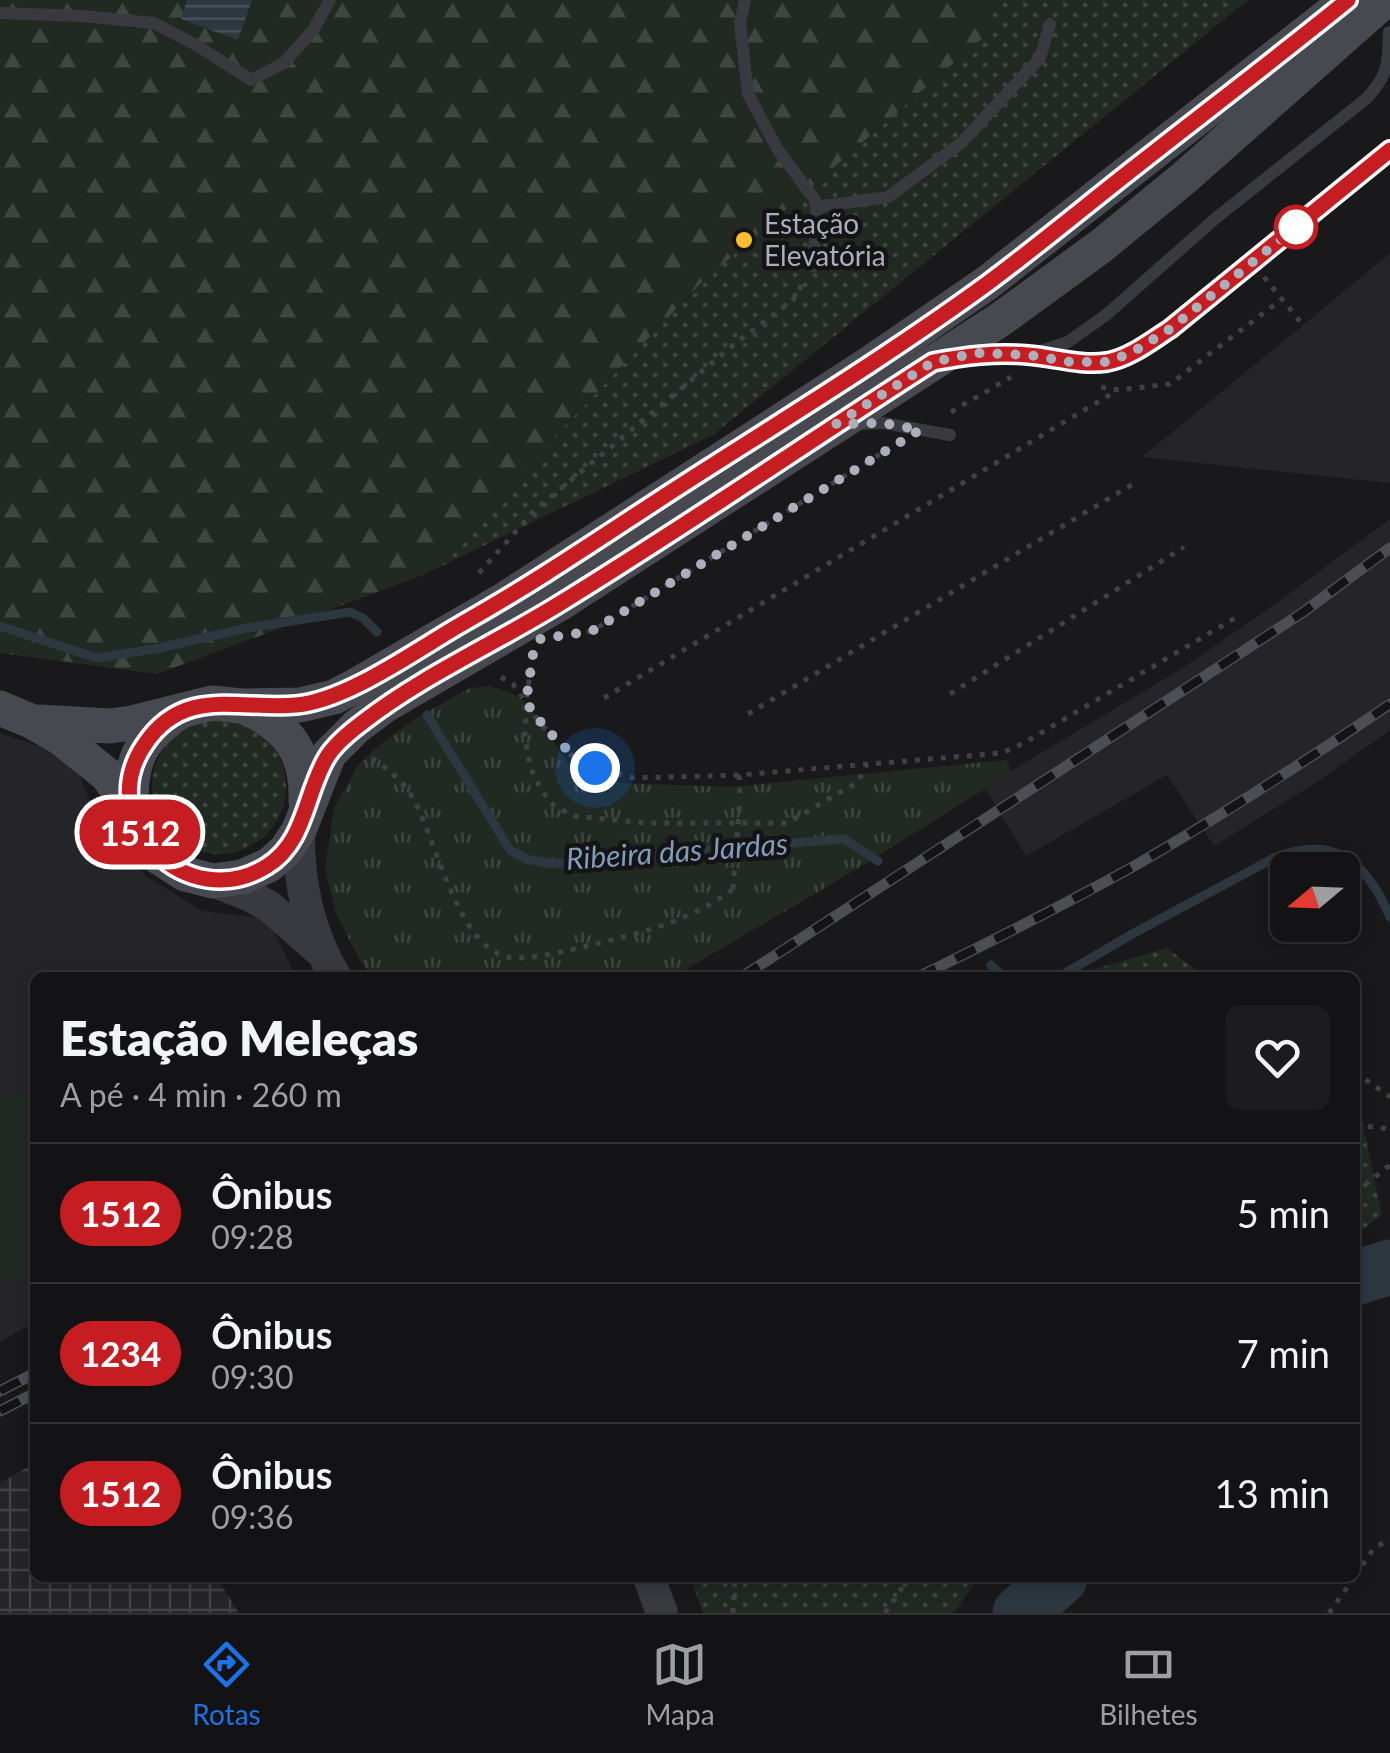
<!DOCTYPE html>
<html lang="pt">
<head>
<meta charset="utf-8">
<style>
	body { margin:0; font-family:Lato,sans-serif; background:#1c1b1d; color:#f1f3f6; height:100vh; display:flex; flex-direction:column; font-size:38px; white-space:nowrap }
	* { box-sizing:border-box; margin:0 }
	p { font-size:32px; color:#9d9ea0 }
	.icon { flex:none; width:55px; height:55px; fill:none; stroke:currentColor; stroke-width:2; stroke-linecap:round; stroke-linejoin:round }
	.map { position:relative; flex:1; overflow:hidden }
	.drawer { position:absolute; left:30px; top:972px; width:1330px; height:610px; display:flex; flex-direction:column; background:#131214; border-radius:15px; box-shadow:0 5px 15px #0003,0 0 0 2px #323234 }
	.drawer>* { flex:none }
	.badge { padding:0 20px; border-radius:32px; font-size:35px; line-height:65px }
	.needle { width:65px; rotate:251deg }
	.fabs { position:absolute; left:1270px; top:852px; display:grid; gap:20px }
	.fabs a { display:grid; place-items:center; width:90px; height:90px; border-radius:15px; background:#131214; box-shadow:0 5px 15px #0003,0 0 0 2px #323234; font-size:50px }
	.you { position:absolute; width:50px; height:50px; margin:-25px; border:8px solid #fff; border-radius:50%; background:#1a73e8; box-shadow:0 0 0 15px #1a73e833 }
	.map>.badge { position:absolute; translate:-50% -50%; box-shadow:0 0 0 5px #fff }
	.round { display:grid; place-items:center; flex:none; width:105px; height:105px; border-radius:15px; background:#1c1b1d }
	.head { display:flex; align-items:center; justify-content:space-between; height:170px; padding:0 30px }
	h1 { font-size:48px; font-weight:800; line-height:75px }
	ul { padding:0; list-style:none }
	li { display:flex; align-items:center; gap:30px; height:140px; padding:0 30px; border-top:2px solid #323234 }
	li div { flex:1 }
	li b { display:block; font-size:38px }
	li em { font-style:normal }
	li .badge { min-width:110px; font-weight:700; text-align:center }
	.tab-bar { display:flex; justify-content:space-around; align-items:center; height:140px; border-top:2px solid #323234; background:#131214; font-size:28px; color:#9d9ea0 }
	.tab-bar a { display:grid; justify-items:center; gap:5px }
	.tab-bar .current { color:#1a73e8 }
	.map>svg:first-child { display:block }
	.built { fill:#252428 }
	.industrial { fill:url(#industrial-grid) }
	.grass { fill:url(#grass-dots) }
	.forest { fill:url(#forest-firs) }
	.park { fill:url(#park-tufts) }
	.pitch { fill:#202922 }
	.water { fill:url(#water-rules) }
	.lines { fill:none; stroke-linecap:round; stroke-linejoin:round }
	.stream { stroke:#2d3740; stroke-width:9 }
	.river { stroke:#2d3740; stroke-width:55 }
	.path { stroke:#3f4147; stroke-width:5; stroke-dasharray:5 8; stroke-linecap:butt }
	.service { stroke:#393a40; stroke-width:12 }
	.tertiary { stroke:#393a40; stroke-width:32 }
	.secondary { stroke:#474950; stroke-width:35 }
	.rail-casing { stroke:#4c4e55; stroke-width:11 }
	.rail { stroke:#141316; stroke-width:8; stroke-dasharray:22; stroke-linecap:butt }
	.path-bridge { stroke:#3f4147; stroke-width:5; stroke-dasharray:5 8; stroke-linecap:butt }
	.line-casing { stroke:#fff; stroke-width:22 }
	.line { stroke:#c61d23; stroke-width:15 }
	.walk { stroke:#aaafbb; stroke-width:10; stroke-dasharray:0 18 }
	.stop-dot { fill:#fff; stroke:#c61d23; stroke-width:5 }
	.poi-dot { fill:#fcbd2f; stroke:#141316; stroke-width:4 }
	.labels { text-anchor:middle; stroke-width:9; stroke-linejoin:round; paint-order:stroke }
	.poi-label { font-size:28px; fill:#aaafbb; stroke:#141316; text-anchor:start }
	.water-label { font-size:30px; font-style:italic; fill:#809cb8; stroke:#141316 }
</style>
</head>
<body>
<div class="map">
<svg width="1390" height="1613" viewBox="0 0 1390 1613">
	<defs>
		<pattern id="industrial-grid" width="8" height="8" patternUnits="userSpaceOnUse" patternTransform="scale(2.5)"><rect width="8" height="8" fill="#252428"/><path d="M0 4h8M4 0v8" fill="none" stroke="#424145"/></pattern>
		<pattern id="grass-dots" width="8" height="8" patternUnits="userSpaceOnUse" patternTransform="scale(2.5)"><rect width="8" height="8" fill="#202922"/><path d="M2 2h.1M6 6h.1" fill="none" stroke="#3e4640" stroke-width="1.8" stroke-linecap="round"/></pattern>
		<pattern id="forest-firs" width="22" height="20" patternUnits="userSpaceOnUse" patternTransform="scale(2.5)"><rect width="22" height="20" fill="#202922"/><path d="M5 1l3.5 6h-7zM16 11l3.5 6h-7z" fill="#3e4640"/></pattern>
		<pattern id="park-tufts" width="24" height="20" patternUnits="userSpaceOnUse" patternTransform="scale(2.5)"><rect width="24" height="20" fill="#202922"/><path d="M3 7l-1-3M5 7V3M7 7l1-3M15 17l-1-3M17 17v-4M19 17l1-3" fill="none" stroke="#3e4640"/></pattern>
		<pattern id="water-rules" width="6" height="5" patternUnits="userSpaceOnUse" patternTransform="scale(2.5)"><rect width="6" height="5" fill="#2d3740"/><path d="M0 2.5h6" fill="none" stroke="#49515a"/></pattern>
	</defs>
	<rect width="100%" height="100%" fill="#19181b"/>
	<g class="built">
		<path d="M1390 253V483L1142 457 1303 325Z"/>
		<path d="M1390 519V730L1320 780 1214 846 1167 775 1026 856 984 787 1181 669 1267 610Z"/>
		<path d="M0 733 73 758 89 799 109 839 147 877 203 911 268 919 296 977 35 978V1322L0 1342Z"/>
	</g>
	<path class="industrial" d="M35 1463V1578H217L239 1613H0V1483Z"/>
	<g class="grass">
		<path d="M986 0H1248L713 435 423 575 699 285 994 28Z"/>
		<circle cx="219" cy="787" r="67"/>
		<path d="M1167 948 1205 977H1067Z"/>
		<path d="M1355 1093 1357 1095 1382 1215 1355 1236Z"/>
		<path d="M690 1578H978L954 1613H703Z"/>
	</g>
	<path class="forest" d="M0 0H986L994 28 699 285 423 575 157 674 0 653Z"/>
	<path class="park" d="M489 686 509 692 526 702 569 764 620 783 729 787 1006 760 1012 772 862 866 673 977H373L362 964 336 914 325 869 334 808 358 765 377 747 414 719 470 688Z"/>
	<path class="pitch" d="M0 1095 35 1097V1280L0 1279Z"/>
	<path class="water" d="M187 0H252L238 40 181 19Z"/>
	<g class="lines">
		<g class="stream">
			<path d="M0 626 97 658 159 648 247 628 350 612 363 618 377 632"/>
			<path d="M427 715 510 850 526 859 548 863 581 864 641 859 705 850 844 839 878 861"/>
			<path d="M991 965 1005 978"/>
			<path d="M1057 978 1134 933 1274 858C1335 834 1366 861 1390 917"/>
		</g>
		<g class="river">
			<path d="M1355 1278 1390 1267"/>
			<path d="M1020 1613 1060 1578"/>
		</g>
		<g class="path">
			<path d="M1264 277 1303 325"/>
			<path d="M1101 387 1118 390 1170 384 1282 299"/>
			<path d="M951 412 1011 377"/>
			<path d="M479 573 535 510 736 343 793 300 804 281"/>
			<path d="M574 634 592 631 890 448"/>
			<path d="M533 654 526 702 525 736 530 767 542 791 554 806 574 816 646 823H787L858 782 867 764"/>
			<path d="M501 677 513 684 540 723 570 754 595 768 634 778 739 775 1002 753 1024 743 1240 615"/>
			<path d="M950 694 1184 547"/>
			<path d="M604 698 1116 391"/>
			<path d="M748 714 1133 484"/>
			<path d="M372 758C387 769 401 779 411 795 436 836 456 945 507 957 528 961 569 950 591 945 639 934 693 920 733 889"/>
			<path d="M739 775 740 798"/>
			<path d="M1355 1072 1390 1097"/>
			<path d="M1355 1125 1390 1129"/>
			<path d="M1355 1193 1390 1165"/>
			<path d="M1355 1576 1374 1548 1390 1539"/>
			<path d="M733 1613 735 1578"/>
			<path d="M885 1613 909 1578"/>
			<path d="M1329 1613 1354 1578"/>
		</g>
		<g class="service">
			<path d="M745 0 740 24 748 94 778 150 815 200 817 215 813 266"/>
			<path d="M0 13 82 16 154 23 198 46 251 80 284 63 313 30 330 0"/>
			<path d="M816 207 888 197 961 143 1040 58 1050 24"/>
			<path d="M1031 354 1068 342 1106 315 1216 218 1367 98C1389 74 1388 63 1389 32"/>
			<path d="M965 356C985 352 1008 353 1028 355 1054 358 1081 366 1107 362 1130 358 1151 341 1170 329L1390 150"/>
			<path d="M859 424 883 423 950 435"/>
		</g>
		<g class="tertiary">
			<path d="M299 830C298 882 309 933 336 978"/>
			<path d="M213 881 251 896 271 908 320 951"/>
			<path d="M649 1578 662 1613"/>
		</g>
		<g class="secondary">
			<path d="M245 707C288 726 308 753 306 802"/>
			<path d="M0 708 33 722 61 738 107 775 131 809 141 836 160 858 185 874 213 881 242 877 269 865 286 850 299 830 329 754 356 727 384 706 559 604 1001 319 1101 246 1184 178 1385 0"/>
			<path d="M39 722 110 726 132 723 212 703 242 706 300 705 334 697 357 685 502 601 869 364 987 283 1348 0"/>
			<path d="M131 809C130 762 138 740 178 713"/>
		</g>
		<g class="rail-casing">
			<g id="rail">
				<path d="M740 978 1302 613 1390 548"/>
				<path d="M916 978C990 942 1064 905 1136 865 1223 815 1307 760 1390 704"/>
				<path d="M0 1391 35 1373"/>
				<path d="M0 1411 35 1393"/>
			</g>
		</g>
		<use href="#rail" class="rail"/>
		<path class="path-bridge" d="M733 889 740 798"/>
	</g>
	<g class="lines">
		<g class="line-casing">
			<path id="line" d="M1348 0C1279 56 1208 110 1138 165 1088 204 1039 245 988 283 892 353 791 415 691 479 616 527 543 578 465 622 419 648 347 701 296 705 238 710 184 686 145 744 91 822 188 916 267 866 306 842 305 793 327 757 335 744 351 731 363 722 422 676 496 643 559 604 686 526 808 442 933 362 965 356 995 352 1028 355 1054 357 1080 366 1107 362 1130 358 1151 341 1170 329L1390 150"/>
		</g>
		<use href="#line" class="line"/>
		<path class="walk" d="M595 768C564 751 546 731 526 702L533 654 540 639 592 631 920 430 883 423 836 424 933 362 977 353 1029 355 1070 362H1108L1133 352 1170 329 1296 227"/>
	</g>
	<circle class="stop-dot" cx="1296" cy="227" r="20"/>
	<circle class="poi-dot" cx="744" cy="240" r="10"/>
	<g class="labels">
		<g class="poi-label">
			<text x="764" y="234">Estação<tspan x="764" dy="32">Elevatória</tspan></text>
		</g>
		<g class="water-label">
			<text transform="translate(677 852) rotate(-4)" y="10">Ribeira das Jardas</text>
		</g>
	</g>
</svg>
<div class="fabs">
<a><svg class="needle" viewBox="-14 -14 28 28"><path d="M0-13l5 13h-10z" fill="#e53935"/><path d="M0 13l5-13h-10z" fill="#9d9ea0"/></svg></a>
</div>
<div class="you" style="left:595px;top:768px"></div>
<b class="badge" style="left:140px;top:832px;background:#c61d23;color:#fff">1512</b>
<section class="drawer">
<div class="head"><div><h1>Estação Meleças</h1><p>A pé · 4 min · 260 m</p></div><a class="round"><svg class="icon" aria-label="heart" viewBox="0 0 24 24"><path d="M12 20l-8-8c-3-5 5-10 8-4 3-6 11-1 8 4z"/></svg></a></div>
<ul>
<li><span class="badge" style="background:#c61d23;color:#fff">1512</span><div><b>Ônibus</b><p>09:28</p></div><em>5 min</em></li>
<li><span class="badge" style="background:#c61d23;color:#fff">1234</span><div><b>Ônibus</b><p>09:30</p></div><em>7 min</em></li>
<li><span class="badge" style="background:#c61d23;color:#fff">1512</span><div><b>Ônibus</b><p>09:36</p></div><em>13 min</em></li>
</ul>
</section>
</div>
<nav class="tab-bar">
<a class="current"><svg class="icon" aria-label="directions" viewBox="0 0 24 24"><path d="M12 3l9 9-9 9-9-9zM9 14v-3h6M13 9l2 2-2 2"/></svg>Rotas</a>
<a><svg class="icon" aria-label="map" viewBox="0 0 24 24"><path d="M3 6l6-2 6 2 6-2v14l-6 2-6-2-6 2zM9 4v14M15 6v14"/></svg>Mapa</a>
<a><svg class="icon" aria-label="tickets" viewBox="0 0 24 24"><path d="M3 7h18v10H3zM15 7v10"/></svg>Bilhetes</a>
</nav>
</body>
</html>
